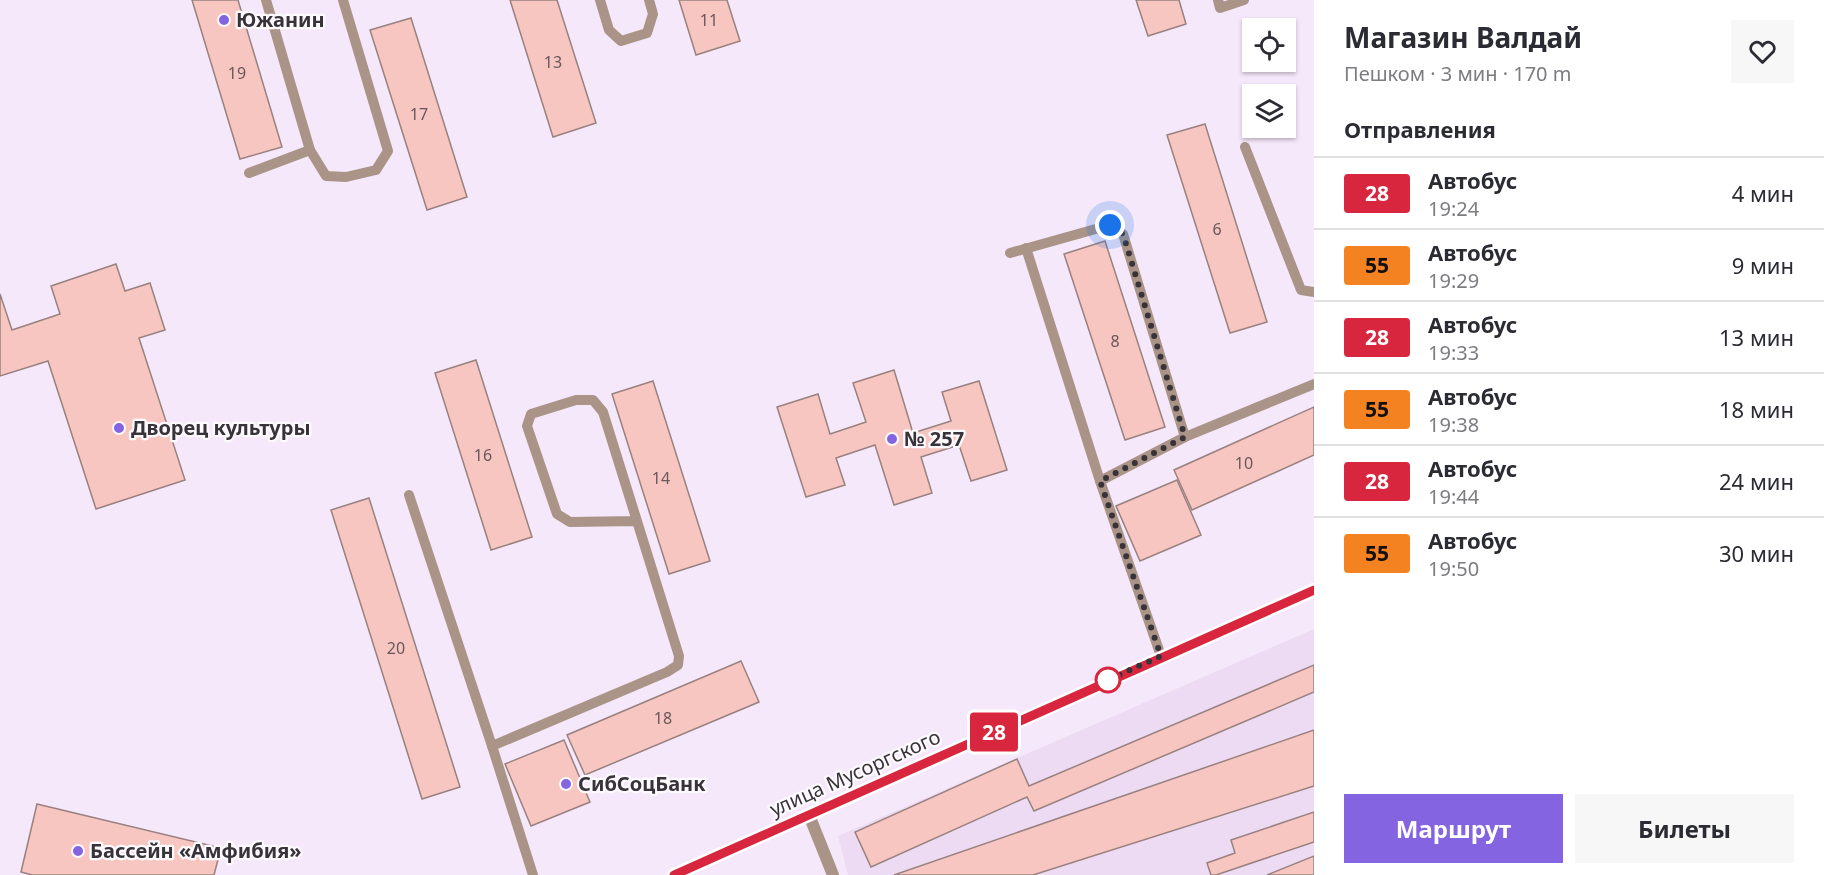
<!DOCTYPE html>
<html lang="ru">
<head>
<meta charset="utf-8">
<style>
	body { margin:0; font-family:"Noto Sans",sans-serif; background:#f7f7f7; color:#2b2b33; height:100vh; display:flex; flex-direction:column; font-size:22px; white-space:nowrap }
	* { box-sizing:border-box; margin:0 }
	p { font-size:20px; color:#7c7c81 }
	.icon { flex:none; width:33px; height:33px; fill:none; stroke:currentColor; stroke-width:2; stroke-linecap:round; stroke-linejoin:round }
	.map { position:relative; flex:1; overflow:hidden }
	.details { display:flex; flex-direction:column; background:#fff; width:510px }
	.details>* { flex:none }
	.badge { padding:0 12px; border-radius:4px; font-size:21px; line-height:39px }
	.fabs { position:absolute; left:1242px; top:18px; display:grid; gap:12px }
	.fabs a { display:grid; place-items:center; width:54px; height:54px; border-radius:0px; background:#fff; box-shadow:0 2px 4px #0004; font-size:30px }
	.you { position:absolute; width:30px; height:30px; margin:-15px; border:4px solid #fff; border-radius:50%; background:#1a73e8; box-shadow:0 0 0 9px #1a73e833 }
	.map>.badge { position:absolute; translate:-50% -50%; box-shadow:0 0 0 3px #fff }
	h2 { padding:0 30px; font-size:22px; line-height:54px }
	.round { display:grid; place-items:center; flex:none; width:63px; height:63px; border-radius:0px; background:#f7f7f7 }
	.summary { display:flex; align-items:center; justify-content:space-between; height:102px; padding:0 30px }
	h1 { font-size:28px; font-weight:700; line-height:45px }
	.button { display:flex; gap:12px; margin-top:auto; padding:12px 30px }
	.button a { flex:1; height:69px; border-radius:0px; background:#8464e0; color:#fff; font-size:24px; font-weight:700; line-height:69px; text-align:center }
	.button a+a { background:#f7f7f7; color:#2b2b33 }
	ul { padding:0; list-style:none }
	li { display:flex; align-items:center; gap:18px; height:72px; padding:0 30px; border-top:2px solid #e1e1e2 }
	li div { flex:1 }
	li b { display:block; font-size:22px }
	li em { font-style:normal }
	li .badge { min-width:66px; font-weight:700; text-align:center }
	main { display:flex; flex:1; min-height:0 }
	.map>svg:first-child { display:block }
	.built { fill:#eddaf3 }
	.building { fill:#f8c6c1; stroke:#98817f; stroke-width:1.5 }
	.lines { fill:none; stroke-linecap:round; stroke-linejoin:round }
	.service { stroke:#aa9487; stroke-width:10 }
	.minor { stroke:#aa9487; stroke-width:12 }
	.tertiary { stroke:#aa9487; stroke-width:12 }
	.line-casing { stroke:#fff; stroke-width:14 }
	.line { stroke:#d7263d; stroke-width:9 }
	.walk { stroke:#383239; stroke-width:6; stroke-dasharray:0 10.8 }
	.poi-dot { fill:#8464e0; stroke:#fdfafe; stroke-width:2 }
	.stop-dot { fill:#fff; stroke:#d7263d; stroke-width:3 }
	.labels { text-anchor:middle; stroke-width:4.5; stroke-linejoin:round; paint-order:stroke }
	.number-label { font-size:16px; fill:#68575b }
	.poi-label { font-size:20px; font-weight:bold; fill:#383239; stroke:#fdfafe; text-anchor:start }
	.street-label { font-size:20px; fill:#383239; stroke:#fdfafe }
</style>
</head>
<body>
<main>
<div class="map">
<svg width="1314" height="875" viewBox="0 0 1314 875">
	<rect width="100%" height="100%" fill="#f6e8fb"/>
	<path class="built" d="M1314 629V875H848L838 836Z"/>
	<g class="building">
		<path d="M192 0H238L282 147 240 159Z"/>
		<path d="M510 0H557L596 123 553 137Z"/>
		<path d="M679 0H727L740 41 696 55Z"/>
		<path d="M1136 0H1179L1186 24 1148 36Z"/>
		<path d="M411 18 467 197 427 210 370 30Z"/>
		<path d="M1205 124 1267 322 1230 333 1167 135Z"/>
		<path d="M1105 241 1165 427 1125 440 1064 254Z"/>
		<path d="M116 264 125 291 150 283 165 330 139 338 185 480 96 509 48 361 0 376V294L12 330 60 314 51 286Z"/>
		<path d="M476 360 532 537 491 550 435 373Z"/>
		<path d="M894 370 913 433 951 421 942 392 979 381 1007 470 971 481 959 445 921 457 932 493 894 505 875 445 836 458 845 485 806 497 777 407 818 394 830 434 866 422 853 383Z"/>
		<path d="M653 381 710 561 669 574 612 394Z"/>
		<path d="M1314 407V455L1192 510 1174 470Z"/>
		<path d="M1177 480 1201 535 1140 561 1116 506Z"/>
		<path d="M369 498 460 787 422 799 331 510Z"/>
		<path d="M741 661 759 702 585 775 567 735Z"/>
		<path d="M1314 665V692L1034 811 1027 797 871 867 855 832 1017 759 1029 786Z"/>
		<path d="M1314 730V786L1033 875H894Z"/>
		<path d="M564 740 590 802 531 826 505 764Z"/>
		<path d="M37 804 221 848 214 875H32L21 872Z"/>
		<path d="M1314 812V842L1216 875H1211L1207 863 1235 853 1231 840Z"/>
		<path d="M1314 856V875H1267Z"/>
	</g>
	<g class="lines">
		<g class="service">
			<path d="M266 0 310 150 326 176 346 177 376 170 388 151 343 0"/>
			<path d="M600 0 609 30 621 41 647 33 653 14 649 0"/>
			<path d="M1218 0 1220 8 1244 0"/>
			<path d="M1245 147 1301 290 1314 292"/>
			<path d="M249 173 310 150"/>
			<path d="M1026 248 1100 481 1161 656"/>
			<path d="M1010 253 1110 225 1123 234 1185 437"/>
			<path d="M1100 481 1185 437 1314 384"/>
			<path d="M409 495 492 746"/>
			<path d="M533 875 492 746 667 672 678 665 679 656 603 412 593 400H576L531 414 527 426 557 514 570 522 637 521"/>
		</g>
		<path class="minor" d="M809 815 833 875"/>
		<path class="tertiary" d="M674 875 1314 590"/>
	</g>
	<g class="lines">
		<g class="line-casing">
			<path id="line" d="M674 875 1314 590"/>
		</g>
		<use href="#line" class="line"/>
		<path class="walk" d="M1108 680 1099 684 1161 656 1100 481 1185 437 1123 234 1110 225"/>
	</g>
	<g class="poi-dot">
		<circle cx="224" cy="20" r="6"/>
		<circle cx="119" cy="428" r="6"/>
		<circle cx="892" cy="439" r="6"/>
		<circle cx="566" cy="784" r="6"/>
		<circle cx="78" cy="851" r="6"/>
	</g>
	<circle class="stop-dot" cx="1108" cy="680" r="12"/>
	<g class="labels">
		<g class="number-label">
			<text x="709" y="26">11</text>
			<text x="553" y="68">13</text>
			<text x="237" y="79">19</text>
			<text x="419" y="120">17</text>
			<text x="1217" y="235">6</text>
			<text x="1115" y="347">8</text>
			<text x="483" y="461">16</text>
			<text x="1244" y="469">10</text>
			<text x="661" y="484">14</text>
			<text x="396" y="654">20</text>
			<text x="663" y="724">18</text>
		</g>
		<g class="poi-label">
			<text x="236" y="27">Южанин</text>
			<text x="131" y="435">Дворец культуры</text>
			<text x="904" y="446">№ 257</text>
			<text x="578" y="791">СибСоцБанк</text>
			<text x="90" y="858">Бассейн «Амфибия»</text>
		</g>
		<g class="street-label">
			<text transform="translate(855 773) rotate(-24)" y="7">улица Мусоргского</text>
		</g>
	</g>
</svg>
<div class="fabs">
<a><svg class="icon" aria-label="locate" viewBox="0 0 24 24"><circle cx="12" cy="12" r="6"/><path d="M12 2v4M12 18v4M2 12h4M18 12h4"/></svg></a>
<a><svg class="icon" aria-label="layers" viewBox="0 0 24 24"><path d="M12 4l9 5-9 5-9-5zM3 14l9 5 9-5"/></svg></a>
</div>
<div class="you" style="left:1110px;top:225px"></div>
<b class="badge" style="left:994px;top:732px;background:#d7263d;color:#fff">28</b>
</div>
<section class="details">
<div class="summary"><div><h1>Магазин Валдай</h1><p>Пешком · 3 мин · 170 m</p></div><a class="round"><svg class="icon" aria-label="heart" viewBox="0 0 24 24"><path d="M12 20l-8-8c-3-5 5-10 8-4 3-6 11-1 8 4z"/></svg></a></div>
<h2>Отправления</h2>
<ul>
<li><span class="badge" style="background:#d7263d;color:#fff">28</span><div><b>Автобус</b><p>19:24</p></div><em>4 мин</em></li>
<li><span class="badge" style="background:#f58220;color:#111">55</span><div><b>Автобус</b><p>19:29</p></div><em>9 мин</em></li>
<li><span class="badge" style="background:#d7263d;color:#fff">28</span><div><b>Автобус</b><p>19:33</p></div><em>13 мин</em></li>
<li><span class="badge" style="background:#f58220;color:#111">55</span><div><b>Автобус</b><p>19:38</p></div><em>18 мин</em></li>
<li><span class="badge" style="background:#d7263d;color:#fff">28</span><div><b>Автобус</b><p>19:44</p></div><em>24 мин</em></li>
<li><span class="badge" style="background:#f58220;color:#111">55</span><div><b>Автобус</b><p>19:50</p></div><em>30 мин</em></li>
</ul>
<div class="button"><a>Маршрут</a><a>Билеты</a></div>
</section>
</main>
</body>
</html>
